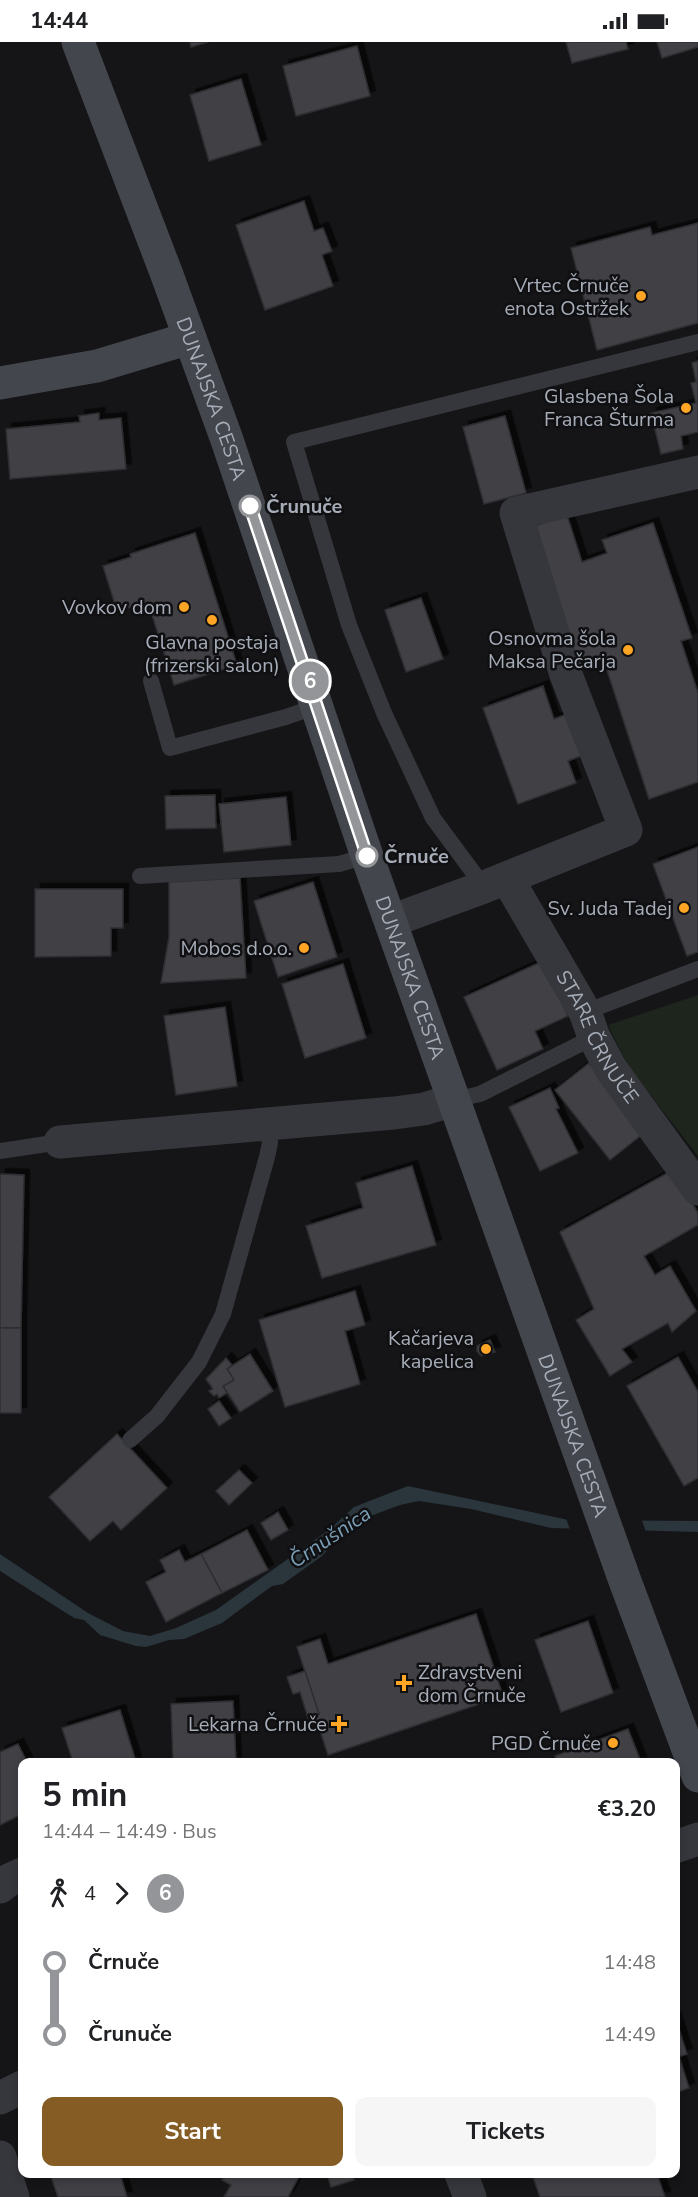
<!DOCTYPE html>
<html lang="en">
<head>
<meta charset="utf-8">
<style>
	body { margin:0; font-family:"Nunito Sans",sans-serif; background:#f6f6f6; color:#202124; height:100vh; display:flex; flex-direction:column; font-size:22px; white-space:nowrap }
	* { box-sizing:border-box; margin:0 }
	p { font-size:20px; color:#757577 }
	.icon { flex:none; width:33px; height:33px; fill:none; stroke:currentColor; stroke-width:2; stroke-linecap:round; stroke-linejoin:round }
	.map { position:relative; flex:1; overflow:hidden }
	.side { position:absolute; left:18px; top:1716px; width:662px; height:420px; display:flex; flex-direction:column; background:#fff; border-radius:12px; box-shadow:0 3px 9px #0003 }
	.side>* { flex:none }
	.badge { padding:0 12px; border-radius:20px; font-size:21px; line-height:39px }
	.map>.badge { position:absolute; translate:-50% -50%; box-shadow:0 0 0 3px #fff }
	.legs { display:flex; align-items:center; gap:9px; height:66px; padding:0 24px; font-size:20px }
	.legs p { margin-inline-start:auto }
	.overview { display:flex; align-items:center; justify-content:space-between; height:102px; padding:0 24px }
	h1 { font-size:33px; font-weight:700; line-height:45px }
	.primary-button { display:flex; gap:12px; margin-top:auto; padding:12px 24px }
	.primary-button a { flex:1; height:69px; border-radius:12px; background:#845c24; color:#fff; font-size:24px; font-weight:700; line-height:69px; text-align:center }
	.primary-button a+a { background:#f6f6f6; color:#202124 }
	ul { padding:0 24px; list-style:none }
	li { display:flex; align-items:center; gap:21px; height:72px; font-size:22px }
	li i { display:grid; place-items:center; width:9px; height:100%; margin:0 8px; background:currentColor }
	li i::after { content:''; width:15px; height:15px; margin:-8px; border:4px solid; border-radius:50%; background:#fff }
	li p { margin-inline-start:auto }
	li:first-child i { background:linear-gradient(#0000 50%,currentColor 0) }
	li:last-child i { background:linear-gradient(currentColor 50%,#0000 0) }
	.status { display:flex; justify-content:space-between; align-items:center; height:42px; padding:0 30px; background:#fff; direction:ltr }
	.status svg { height:16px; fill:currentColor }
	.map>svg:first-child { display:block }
	.green { fill:#1d251d }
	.water { fill:#2a353c }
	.pier { fill:#151517 }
	.building { fill:#3f4044; stroke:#2f2f33; stroke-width:1.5; filter:url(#shadow) }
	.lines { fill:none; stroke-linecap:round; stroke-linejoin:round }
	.lane { stroke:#36373c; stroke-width:16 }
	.street { stroke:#36373c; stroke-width:33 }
	.secondary { stroke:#43464c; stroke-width:33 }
	.line-1-casing { stroke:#fff; stroke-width:14 }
	.line-1 { stroke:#939598; stroke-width:9 }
	.poi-dot { fill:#ffa525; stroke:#101012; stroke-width:2 }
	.stop-1-dot { fill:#fff; stroke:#939598; stroke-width:3 }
	.labels { text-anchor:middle; stroke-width:5; stroke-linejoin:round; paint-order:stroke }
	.poi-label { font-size:20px; fill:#a6adb8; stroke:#101012; text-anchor:end }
	.street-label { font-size:20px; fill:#a6adb8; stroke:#101012 }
	.stop-label { font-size:20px; font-weight:bold; fill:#a6adb8; stroke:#101012; text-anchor:start }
	.water-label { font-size:21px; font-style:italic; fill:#7a9eb6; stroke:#101012 }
</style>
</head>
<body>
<div class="status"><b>14:44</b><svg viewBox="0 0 49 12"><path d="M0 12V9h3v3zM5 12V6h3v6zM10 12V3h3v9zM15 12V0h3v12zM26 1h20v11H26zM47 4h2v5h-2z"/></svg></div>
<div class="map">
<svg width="698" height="2155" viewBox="0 0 698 2155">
	<defs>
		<filter id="shadow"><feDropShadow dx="5.5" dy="-5.5" stdDeviation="0" flood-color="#0009"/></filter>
	</defs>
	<rect width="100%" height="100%" fill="#151517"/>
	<path class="green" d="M698 953V1114L628 1024 608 983Z"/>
	<path class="water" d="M408 1444 569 1478 698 1479V1490L551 1486 471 1467 419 1459 400 1463 368 1475 354 1488 341 1494 322 1514 283 1542 272 1544 222 1581 184 1597 169 1598 146 1605 136 1604 100 1593 84 1578 74 1576 0 1529V1512L88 1571 123 1589 150 1594 176 1586 216 1568 330 1487 354 1465Z"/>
	<path class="pier" d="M565 1474 641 1476 647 1493 571 1490Z"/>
	<g class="building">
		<path d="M190 0H208L191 5Z"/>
		<path d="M566 0H626L628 7 572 21Z"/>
		<path d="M657 0H698V5L662 16Z"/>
		<path d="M357 4 370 54 296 74 283 24Z"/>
		<path d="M241 37 261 103 209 119 190 53Z"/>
		<path d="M304 159 314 189 323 186 332 209 322 213 333 244 265 268 236 183Z"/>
		<path d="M698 181V281L597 308 571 206 650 185 652 193Z"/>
		<path d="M698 319V390L681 394 683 407 661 412 651 371 696 361 691 341 696 340 692 321Z"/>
		<path d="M99 371V378L121 376 126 427 10 437 6 387 80 380 79 374Z"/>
		<path d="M505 374 526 451 484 462 463 385Z"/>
		<path d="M567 473 582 520 607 511 602 498 653 481 692 596 681 599 698 651V740L649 757 603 616 578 624 532 485Z"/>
		<path d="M195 491 237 623 174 643 148 560 117 569 103 524 131 515 130 512Z"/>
		<path d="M421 556 443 617 406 630 385 568Z"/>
		<path d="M543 644 554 677 573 670 588 711 568 719 576 741 518 762 483 666Z"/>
		<path d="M215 753 216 786 166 787 165 754Z"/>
		<path d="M286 755 291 803 224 810 219 762Z"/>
		<path d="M698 805V910L687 914 653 822Z"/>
		<path d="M240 836 246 936 161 941 169 895V840Z"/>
		<path d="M313 840 337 915 278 935 254 859Z"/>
		<path d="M35 847H123V886H111V914L35 915Z"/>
		<path d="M543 919 568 974 535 989 543 1007 497 1028 464 955Z"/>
		<path d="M343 922 366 996 305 1016 282 942Z"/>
		<path d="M225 965 237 1044 176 1053 164 974Z"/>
		<path d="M589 1021 644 1091 610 1118 555 1048Z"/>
		<path d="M550 1046 559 1066 556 1067 578 1111 540 1129 509 1065Z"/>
		<path d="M412 1124 436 1203 322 1236 306 1184 363 1166 356 1141Z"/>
		<path d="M673 1128 698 1171V1183L644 1214 655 1233 670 1224 696 1269 672 1290 668 1281 622 1307 632 1320 610 1334 576 1278 594 1267 560 1190Z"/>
		<path d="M0 1132 24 1133 21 1286H0Z"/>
		<path d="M355 1249 365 1283 345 1289 360 1342 285 1365 259 1278Z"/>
		<rect x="0" y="1286" width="21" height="85"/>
		<path d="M490 1298 495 1310 481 1314 477 1309V1304Z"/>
		<path d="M250 1312 273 1349 240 1370 223 1344 234 1338 227 1327Z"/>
		<path d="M678 1315 698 1350V1436L684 1444 627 1344Z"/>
		<path d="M226 1316 232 1323 227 1327 234 1338 223 1344 227 1351 219 1356 217 1352 214 1354 209 1349 213 1347 206 1337Z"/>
		<path d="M219 1359 231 1376 219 1384 208 1367Z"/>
		<path d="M117 1392 167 1446 121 1488 113 1479 90 1499 49 1455Z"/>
		<path d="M239 1428 252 1441 229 1463 216 1449Z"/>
		<path d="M278 1470 288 1488 271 1498 261 1481Z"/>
		<path d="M247 1488 268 1528 222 1551 201 1512Z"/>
		<path d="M179 1508 185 1520 201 1512 222 1551 166 1580 146 1540 166 1530 160 1518Z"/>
		<path d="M476 1572 503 1654 328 1713 315 1673 319 1672 297 1605 320 1597 328 1622Z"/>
		<path d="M588 1579 613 1651 561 1670 535 1598Z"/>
		<path d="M305 1629 319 1672 308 1676 300 1650 293 1652 287 1635Z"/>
		<path d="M233 1659 236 1720H173L171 1662Z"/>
		<path d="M120 1668 136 1720H73L62 1686Z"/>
		<path d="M628 1687 641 1720H557L555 1714Z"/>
		<path d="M18 1702 27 1720H22V1772L0 1783V1710Z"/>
		<path d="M675 1975 687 2012 675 2016Z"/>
		<path d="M679 2014 689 2046 675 2051V2016Z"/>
		<path d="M50 2132H120L127 2155H58Z"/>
		<path d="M226 2132H305L300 2133 288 2155H224L231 2143 222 2138Z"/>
		<path d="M327 2132H352L354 2138 331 2145Z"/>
		<path d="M532 2132H657L665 2155H540Z"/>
	</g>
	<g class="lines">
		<g class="lane">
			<path d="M151 639 170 706 286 675 317 664"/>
			<path d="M140 834 339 822 367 814"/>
			<path d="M484 845 433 776 384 671 349 583 294 400 698 300"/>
			<path d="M585 970 698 927"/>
			<path d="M454 1058 480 1052 594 995"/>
			<path d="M0 1109 60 1100"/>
			<path d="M130 1398 157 1374 199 1320 223 1272 267 1115 270 1101 266 1082"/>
		</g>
		<g class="street">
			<path id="s1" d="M507 836 585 970 594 995 611 1027 698 1147"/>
			<path d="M391 879 484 845 626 788 565 630 516 471 698 430"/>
			<path d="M60 1100 394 1071 424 1067 454 1058"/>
			<path d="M675 1805 698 1797"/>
			<path d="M0 1845 9 1838 22 1832"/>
			<path d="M0 2056 22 2045"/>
			<path d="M0 2115 13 2155"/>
			<path d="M461 2132 470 2155"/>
		</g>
		<g class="secondary">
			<path id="s2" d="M78 0 167 233 227 398 367 814 625 1539 698 1734"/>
			<path d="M0 341 97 324 190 296"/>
		</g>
	</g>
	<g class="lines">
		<g class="line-1-casing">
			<path id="line-1" d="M250 464 367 814"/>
		</g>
		<use href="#line-1" class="line-1"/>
	</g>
	<g class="poi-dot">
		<circle cx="641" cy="254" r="6"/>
		<circle cx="686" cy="366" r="6"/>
		<circle cx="184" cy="565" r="6"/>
		<circle cx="212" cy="578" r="6"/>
		<circle cx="628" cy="608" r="6"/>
		<circle cx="684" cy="866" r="6"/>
		<circle cx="304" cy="906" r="6"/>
		<circle cx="486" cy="1307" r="6"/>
		<path d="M401 1632h6v6h6v6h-6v6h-6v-6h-6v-6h6z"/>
		<path d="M336 1673h6v6h6v6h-6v6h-6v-6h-6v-6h6z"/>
		<circle cx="613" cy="1701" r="6"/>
	</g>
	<g class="stop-1-dot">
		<circle cx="250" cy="464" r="10"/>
		<circle cx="367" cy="814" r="10"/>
	</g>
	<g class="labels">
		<g class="poi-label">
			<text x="629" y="250">Vrtec Črnuče<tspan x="629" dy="23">enota Ostržek</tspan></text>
			<text x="674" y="361">Glasbena Šola<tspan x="674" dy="23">Franca Šturma</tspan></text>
			<text x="172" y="572">Vovkov dom</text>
			<text x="616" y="603">Osnovma šola<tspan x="616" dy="23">Maksa Pečarja</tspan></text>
			<text x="212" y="607" text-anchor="middle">Glavna postaja<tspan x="212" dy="23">(frizerski salon)</tspan></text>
			<text x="672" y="873">Sv. Juda Tadej</text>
			<text x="292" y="913">Mobos d.o.o.</text>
			<text x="474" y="1303">Kačarjeva<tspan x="474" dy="23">kapelica</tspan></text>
			<text x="418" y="1637" text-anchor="start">Zdravstveni<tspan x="418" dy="23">dom Črnuče</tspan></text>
			<text x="327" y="1689">Lekarna Črnuče</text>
			<text x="601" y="1708">PGD Črnuče</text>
		</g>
		<g class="street-label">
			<text dy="7" stroke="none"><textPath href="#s2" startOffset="381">DUNAJSKA CESTA</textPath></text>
			<text dy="7" stroke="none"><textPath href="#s2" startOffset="993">DUNAJSKA CESTA</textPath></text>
			<text dy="7" stroke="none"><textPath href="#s1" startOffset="183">STARE ČRNUČE</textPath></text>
			<text dy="7" stroke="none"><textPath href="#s2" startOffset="1479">DUNAJSKA CESTA</textPath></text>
		</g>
		<g class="stop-label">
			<text x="266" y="471">Črunuče</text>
			<text x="384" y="821">Črnuče</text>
		</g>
		<g class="water-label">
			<text transform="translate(330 1495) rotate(-34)" y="7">Črnušnica</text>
		</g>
	</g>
</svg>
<b class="badge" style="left:310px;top:639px;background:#939598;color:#fff">6</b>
<section class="side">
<div class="overview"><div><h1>5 min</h1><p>14:44 – 14:49 · Bus</p></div><b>€3.20</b></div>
<div class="legs"><svg class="icon" aria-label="walk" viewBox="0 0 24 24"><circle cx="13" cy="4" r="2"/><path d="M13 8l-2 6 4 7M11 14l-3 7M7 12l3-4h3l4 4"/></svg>4<svg class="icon" aria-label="forward" viewBox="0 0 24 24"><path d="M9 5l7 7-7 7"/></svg><b class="badge" style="background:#939598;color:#fff">6</b></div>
<ul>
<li><i style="color:#939598"></i><b>Črnuče</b><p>14:48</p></li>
<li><i style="color:#939598"></i><b>Črunuče</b><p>14:49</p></li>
</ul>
<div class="primary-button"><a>Start</a><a>Tickets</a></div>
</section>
</div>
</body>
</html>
